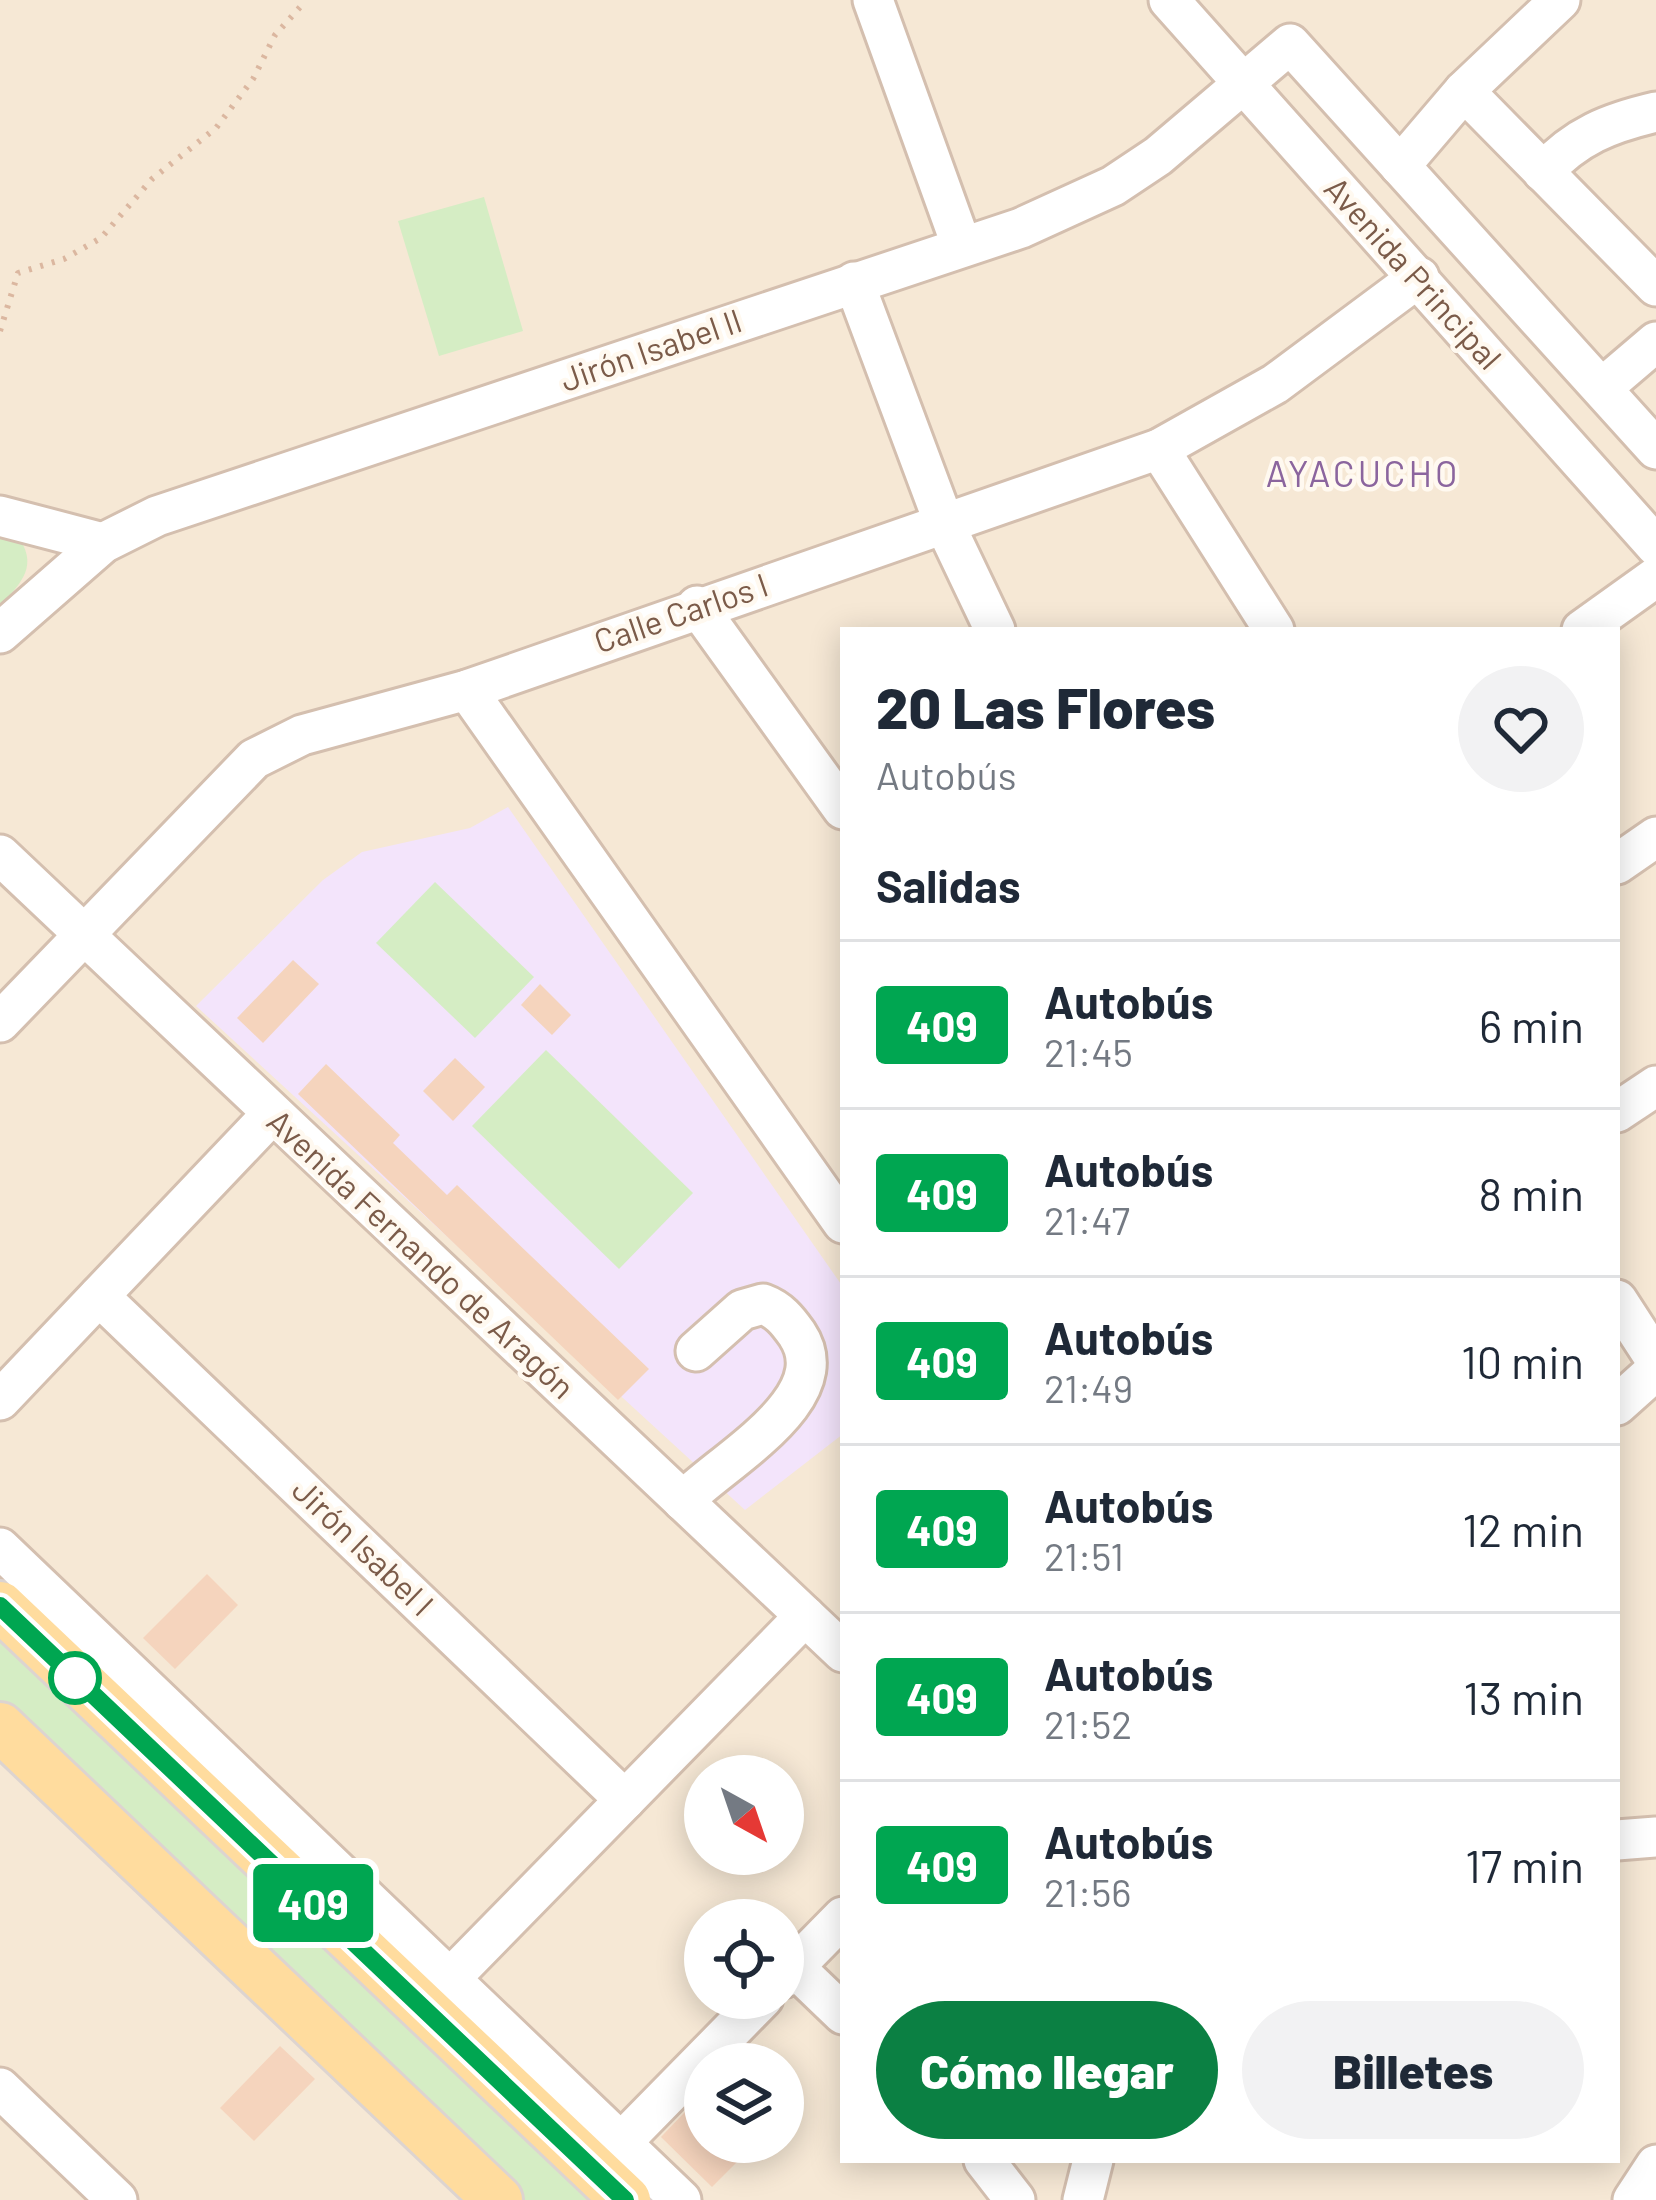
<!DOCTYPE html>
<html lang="es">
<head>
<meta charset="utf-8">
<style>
	body { margin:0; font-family:Barlow,sans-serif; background:#f2f2f3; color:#1f2937; height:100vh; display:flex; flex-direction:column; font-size:45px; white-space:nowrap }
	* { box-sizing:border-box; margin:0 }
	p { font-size:39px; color:#747a83 }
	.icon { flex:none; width:66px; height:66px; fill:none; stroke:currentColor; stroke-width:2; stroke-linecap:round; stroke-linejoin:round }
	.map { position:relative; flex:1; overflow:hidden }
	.panel { position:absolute; left:840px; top:627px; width:780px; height:1536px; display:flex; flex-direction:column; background:#fff; border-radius:0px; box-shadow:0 6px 30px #0003 }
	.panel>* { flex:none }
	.badge { padding:0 24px; border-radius:9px; font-size:42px; line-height:78px }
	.needle { width:78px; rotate:140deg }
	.tools { position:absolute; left:684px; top:1755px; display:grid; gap:24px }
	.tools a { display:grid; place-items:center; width:120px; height:120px; border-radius:50%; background:#fff; box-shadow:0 6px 30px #0003; font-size:60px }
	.map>.badge { position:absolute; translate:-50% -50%; box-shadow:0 0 0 6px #fff }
	h2 { padding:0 36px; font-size:45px; line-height:108px }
	.round { display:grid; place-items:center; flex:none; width:126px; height:126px; border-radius:63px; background:#f2f2f3 }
	.head { display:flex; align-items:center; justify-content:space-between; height:204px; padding:0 36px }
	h1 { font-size:57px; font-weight:800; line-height:90px }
	.primary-button { display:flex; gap:24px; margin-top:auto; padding:24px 36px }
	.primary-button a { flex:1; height:138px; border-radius:72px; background:#0b8043; color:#fff; font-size:48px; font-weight:800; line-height:138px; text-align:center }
	.primary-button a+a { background:#f2f2f3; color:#1f2937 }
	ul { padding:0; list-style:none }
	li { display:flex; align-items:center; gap:36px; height:168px; padding:0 36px; border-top:3px solid #e0e1e3 }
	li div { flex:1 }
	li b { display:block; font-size:45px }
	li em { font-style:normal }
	li .badge { min-width:132px; font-weight:700; text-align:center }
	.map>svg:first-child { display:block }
	.residential { fill:#f6e8d5; fill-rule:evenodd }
	.education { fill:#f3e4fb }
	.green { fill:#d5edc4 }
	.building { fill:#f5d4bd }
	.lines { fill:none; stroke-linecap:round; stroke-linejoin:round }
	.minor-casing { stroke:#d4bfaf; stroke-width:45 }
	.major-casing { stroke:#ddd4d0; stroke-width:54 }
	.path { stroke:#dbb7a0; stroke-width:6; stroke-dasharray:3 9; stroke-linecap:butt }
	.minor { stroke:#fff; stroke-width:39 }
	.major { stroke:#ffdc9e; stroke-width:48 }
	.line-casing { stroke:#fff; stroke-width:27 }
	.line { stroke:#00a651; stroke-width:18 }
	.stop-dot { fill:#fff; stroke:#00a651; stroke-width:6 }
	.labels { text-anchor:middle; stroke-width:9; stroke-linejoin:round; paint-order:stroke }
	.street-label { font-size:33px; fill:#7b5b49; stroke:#fff9f0 }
	.neighbourhood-label { font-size:36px; letter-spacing:3px; fill:#8b659e; stroke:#fff9f0 }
</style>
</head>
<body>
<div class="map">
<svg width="1656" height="2200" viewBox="0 0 1656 2200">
	<rect width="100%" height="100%" fill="#fef6e8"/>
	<path class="residential" d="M0 0H1656V2200H0ZM843 630H1617V2160H843ZM705 1776H783V1854H705ZM705 1920H783V1998H705ZM705 2064H783V2142H705Z"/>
	<path class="education" d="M508 807 843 1287V1434L745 1510 196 1006 323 880 362 852 470 828Z"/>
	<g class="green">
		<path d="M484 197 523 331 439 356 398 221Z"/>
		<path d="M0 530 16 534C40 565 22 582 0 606Z"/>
		<path d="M435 882 534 977 475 1038 376 943Z"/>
		<path d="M546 1050 693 1193 619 1269 472 1126Z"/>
		<path d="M0 1625 598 2200H520L0 1708Z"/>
	</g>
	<g class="building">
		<path d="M293 960 319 984 263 1043 237 1018Z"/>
		<path d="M540 984 571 1015 552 1035 521 1005Z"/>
		<path d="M455 1058 485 1087 453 1121 423 1091Z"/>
		<path d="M326 1064 400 1135 393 1143 447 1195 457 1185 649 1369 618 1400 298 1094Z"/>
		<path d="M207 1574 238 1605 175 1669 143 1638Z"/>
		<path d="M280 2046 315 2079 254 2141 220 2108Z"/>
		<path d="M705 2091V2142H757L712 2187 661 2137Z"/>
	</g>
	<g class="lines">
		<g class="minor-casing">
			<g id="minor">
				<path d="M873 0 962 247"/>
				<path d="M1169 0 1656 546"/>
				<path d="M1464 91 1656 286"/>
				<path d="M1400 166 1464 91 1560 0"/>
				<path d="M1543 172C1576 136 1609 123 1656 112"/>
				<path d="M854 282 944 523 995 630"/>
				<path d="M1602 388 1656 342"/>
				<path d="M1159 449 1274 630"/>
				<path d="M0 516 103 543"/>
				<path d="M697 606 843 809"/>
				<path d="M1582 630 1656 577"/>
				<path d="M0 633 103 543 157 516 1021 228 1113 186 1158 156 1290 44 1656 449"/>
				<path d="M467 690 843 1223"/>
				<path d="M0 855 843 1652"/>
				<path d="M1617 864 1656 837"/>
				<path d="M0 1022 254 759 302 735 467 690 1159 449 1275 384 1419 277"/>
				<path d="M1617 1112 1656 1086"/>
				<path d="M99 1296 625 1800"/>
				<path d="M1617 1300 1656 1360"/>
				<path d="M0 1400 271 1115"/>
				<path d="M1617 1405 1656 1370"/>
				<path d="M683 1501C722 1461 840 1398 797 1334 787 1320 779 1310 763 1304L742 1310 696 1351"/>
				<path d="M0 1548 681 2200"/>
				<path d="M1617 1840 1656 1837"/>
				<path d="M794 1967 843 2014"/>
				<path d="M783 1978 843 1917"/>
				<path d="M431 1998 805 1616"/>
				<path d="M0 2088 117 2200"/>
				<path d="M984 2160 1015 2200"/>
				<path d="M603 2161 763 1998"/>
				<path d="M1083 2200 1093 2160"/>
				<path d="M1633 2200 1656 2165"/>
			</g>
		</g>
		<g class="major-casing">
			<g id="major">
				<path d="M0 1606 626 2200"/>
				<path d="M0 1727 498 2200"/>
			</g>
		</g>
		<path class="path" d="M0 331 18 273 64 259 101 238 152 179 216 128 253 79 275 35 302 5"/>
		<use href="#minor" class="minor"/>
		<use href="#major" class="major"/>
	</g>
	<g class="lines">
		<g class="line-casing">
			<path id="line" d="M0 1606 625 2200"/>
		</g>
		<use href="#line" class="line"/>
	</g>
	<circle class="stop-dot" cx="75" cy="1678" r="24"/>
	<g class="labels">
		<g class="street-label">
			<text transform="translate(1413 273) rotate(48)" y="12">Avenida Principal</text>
			<text transform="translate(651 350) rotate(-19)" y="12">Jirón Isabel II</text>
			<text transform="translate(681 613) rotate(-19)" y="12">Calle Carlos I</text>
			<text transform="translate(421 1254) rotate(43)" y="12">Avenida Fernando de Aragón</text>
			<text transform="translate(363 1547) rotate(44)" y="12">Jirón Isabel I</text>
		</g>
		<g class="neighbourhood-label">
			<text x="1363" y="487">AYACUCHO</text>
		</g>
	</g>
</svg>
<div class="tools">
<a><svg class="needle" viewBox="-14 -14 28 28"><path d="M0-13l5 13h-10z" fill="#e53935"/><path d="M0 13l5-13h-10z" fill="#747a83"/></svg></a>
<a><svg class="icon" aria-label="locate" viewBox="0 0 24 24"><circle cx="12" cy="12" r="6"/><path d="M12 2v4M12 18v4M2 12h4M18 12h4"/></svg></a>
<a><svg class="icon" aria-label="layers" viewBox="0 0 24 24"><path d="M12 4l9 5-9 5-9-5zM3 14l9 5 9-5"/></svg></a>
</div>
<b class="badge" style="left:313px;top:1903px;background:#00a651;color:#fff">409</b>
<section class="panel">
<div class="head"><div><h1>20 Las Flores</h1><p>Autobús</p></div><a class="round"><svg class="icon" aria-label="heart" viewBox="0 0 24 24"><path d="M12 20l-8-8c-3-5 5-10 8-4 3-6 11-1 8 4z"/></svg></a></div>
<h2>Salidas</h2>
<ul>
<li><span class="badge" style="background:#00a651;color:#fff">409</span><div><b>Autobús</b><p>21:45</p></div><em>6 min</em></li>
<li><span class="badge" style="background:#00a651;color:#fff">409</span><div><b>Autobús</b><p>21:47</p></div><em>8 min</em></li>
<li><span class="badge" style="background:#00a651;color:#fff">409</span><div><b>Autobús</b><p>21:49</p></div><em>10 min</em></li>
<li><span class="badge" style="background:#00a651;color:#fff">409</span><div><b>Autobús</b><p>21:51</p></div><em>12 min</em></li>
<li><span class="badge" style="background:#00a651;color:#fff">409</span><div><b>Autobús</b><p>21:52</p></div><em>13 min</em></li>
<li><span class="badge" style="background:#00a651;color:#fff">409</span><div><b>Autobús</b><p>21:56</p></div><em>17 min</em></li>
</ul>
<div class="primary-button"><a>Cómo llegar</a><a>Billetes</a></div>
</section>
</div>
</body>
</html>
